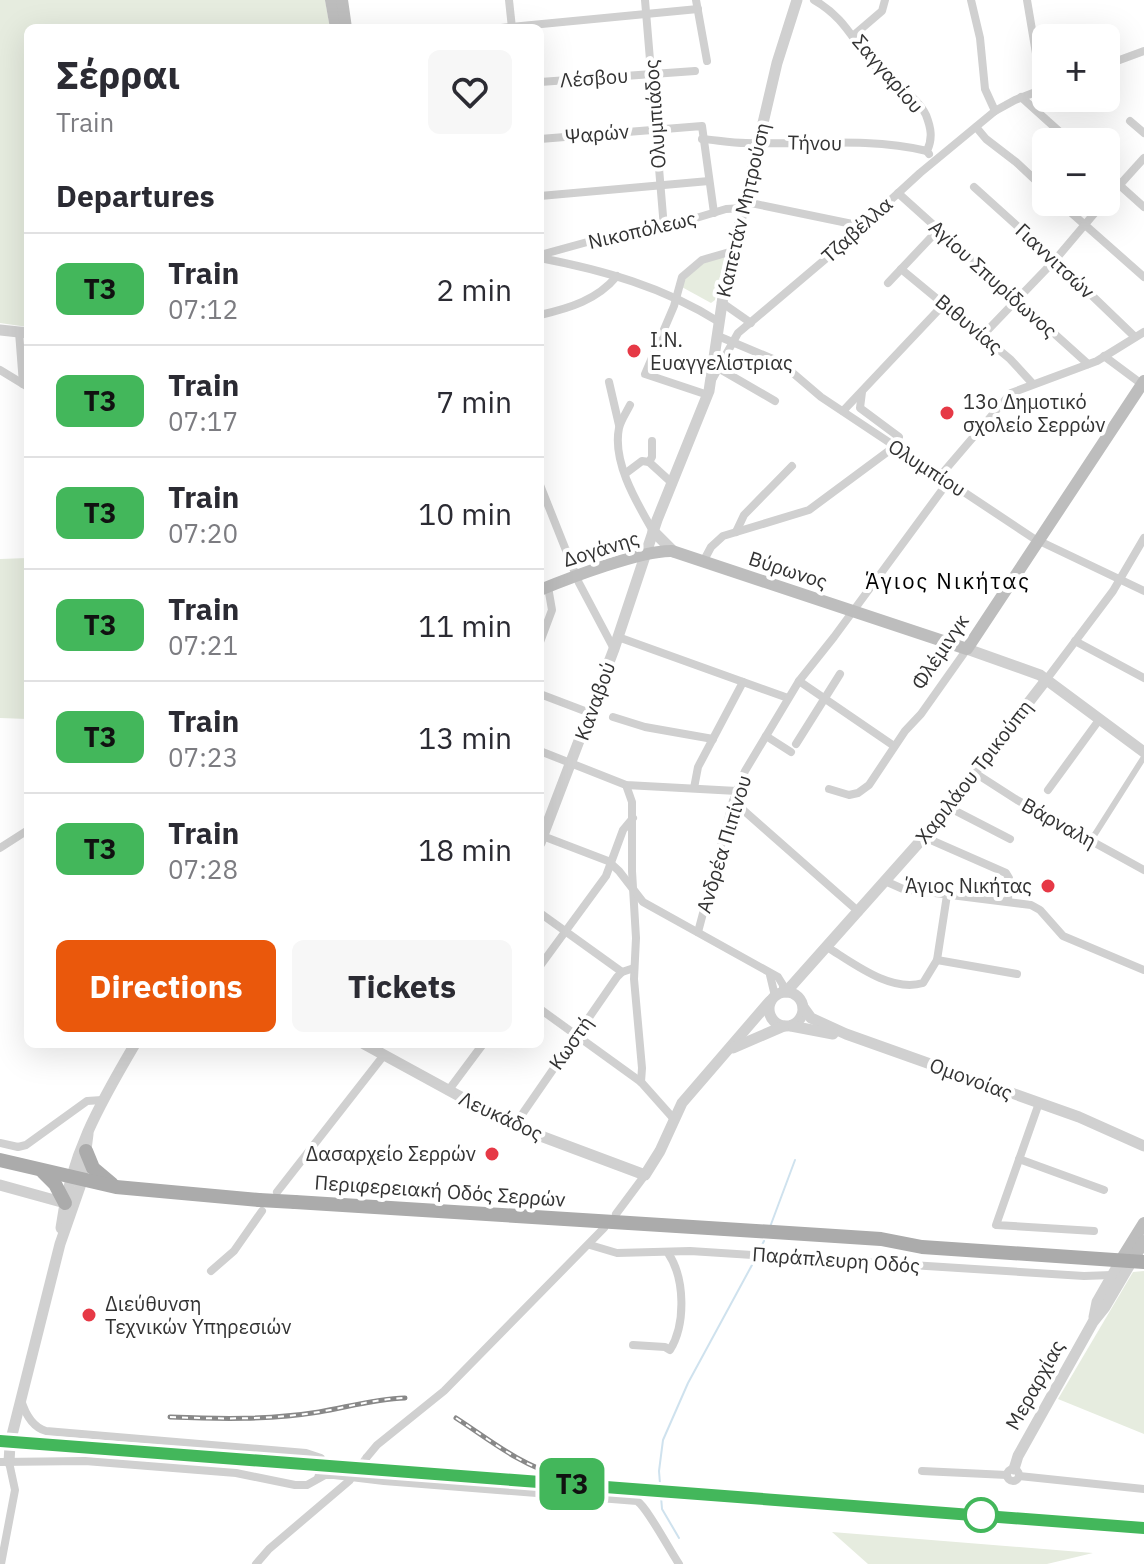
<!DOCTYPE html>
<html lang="en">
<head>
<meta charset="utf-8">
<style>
	body { margin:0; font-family:"IBM Plex Sans",sans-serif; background:#f7f7f7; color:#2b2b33; height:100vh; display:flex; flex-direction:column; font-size:30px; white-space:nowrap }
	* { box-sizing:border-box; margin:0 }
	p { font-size:26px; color:#7c7c81 }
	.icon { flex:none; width:44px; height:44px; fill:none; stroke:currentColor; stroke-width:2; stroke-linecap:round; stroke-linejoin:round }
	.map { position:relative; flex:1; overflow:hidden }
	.side { position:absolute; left:24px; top:24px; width:520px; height:1024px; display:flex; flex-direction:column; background:#fff; border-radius:12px; box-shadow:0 8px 32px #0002 }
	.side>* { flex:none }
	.badge { padding:0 16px; border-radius:12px; font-size:28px; line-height:52px }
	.tools { position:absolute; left:1032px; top:24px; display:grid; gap:16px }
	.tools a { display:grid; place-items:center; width:88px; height:88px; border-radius:12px; background:#fff; box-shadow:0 8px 32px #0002; font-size:40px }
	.map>.badge { position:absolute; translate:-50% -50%; box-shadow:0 0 0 4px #fff }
	h2 { padding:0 32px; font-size:30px; line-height:72px }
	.round { display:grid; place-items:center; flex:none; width:84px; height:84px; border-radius:12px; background:#f7f7f7 }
	.head { display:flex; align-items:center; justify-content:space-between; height:136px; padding:0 32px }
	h1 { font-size:38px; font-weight:700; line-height:60px }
	.primary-button { display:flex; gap:16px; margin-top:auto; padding:16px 32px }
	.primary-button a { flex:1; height:92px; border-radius:12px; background:#ea580c; color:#fff; font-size:32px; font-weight:700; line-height:92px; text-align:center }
	.primary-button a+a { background:#f7f7f7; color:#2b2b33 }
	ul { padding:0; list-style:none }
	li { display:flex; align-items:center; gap:24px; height:112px; padding:0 32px; border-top:2px solid #e1e1e2 }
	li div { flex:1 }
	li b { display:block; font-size:30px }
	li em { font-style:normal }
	li .badge { min-width:88px; font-weight:700; text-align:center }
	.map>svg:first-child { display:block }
	.green { fill:#e6ecdf }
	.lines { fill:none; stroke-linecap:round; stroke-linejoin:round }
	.stream { stroke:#cfe2ee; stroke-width:2 }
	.minor-tunnel { stroke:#d6d6d6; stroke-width:8; stroke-dasharray:8 4; stroke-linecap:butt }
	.pedestrian { stroke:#d0d0d0; stroke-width:6 }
	.minor { stroke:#d0d0d0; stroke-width:8 }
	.tertiary { stroke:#d0d0d0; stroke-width:11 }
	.secondary { stroke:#bdbdbd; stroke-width:12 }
	.primary { stroke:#ababab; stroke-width:14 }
	.rail-casing { stroke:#888; stroke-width:5 }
	.rail { stroke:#fff; stroke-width:2; stroke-dasharray:6; stroke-linecap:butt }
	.primary-bridge { stroke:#ababab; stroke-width:14 }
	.line-casing { stroke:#fff; stroke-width:18 }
	.line { stroke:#43b75b; stroke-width:12 }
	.poi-dot { fill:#e63946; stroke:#fff; stroke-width:3 }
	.stop-dot { fill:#fff; stroke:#43b75b; stroke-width:4 }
	.labels { text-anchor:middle; stroke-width:8; stroke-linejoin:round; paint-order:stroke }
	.street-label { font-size:20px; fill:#333; stroke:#fff }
	.poi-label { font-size:20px; fill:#333; stroke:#fff; text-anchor:start }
	.neighbourhood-label { font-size:22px; letter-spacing:2px; fill:#000; stroke:#fff }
</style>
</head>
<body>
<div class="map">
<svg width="1144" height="1564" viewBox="0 0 1144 1564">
	<rect width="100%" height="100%" fill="#fff"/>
	<g class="green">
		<path d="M0 0H325L330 28H28V327L0 323Z"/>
		<path d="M725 254 715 300 711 303 680 286 695 267Z"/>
		<path d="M28 558V719L0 718V559Z"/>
		<path d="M1144 1271V1434L1058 1399 1133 1272Z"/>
		<path d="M832 1532 1093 1553 1047 1564H868Z"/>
	</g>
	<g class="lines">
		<g class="stream">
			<path d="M770 1227 795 1160"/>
			<path d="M759 1251 764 1241"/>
			<path d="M679 1538 662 1509 659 1471 663 1440 688 1383 752 1265"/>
		</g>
		<path class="minor-tunnel" d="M349 1481 367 1457"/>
		<path class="pedestrian" d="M1090 842 1144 757"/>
		<g class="minor">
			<path d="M509 0 512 28"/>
			<path d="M645 0 664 228"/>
			<path d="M696 0 707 61"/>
			<path d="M814 0C849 20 854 46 881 72 896 86 916 95 926 115 931 128 933 138 927 151L929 154"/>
			<path d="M971 0 980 38 985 89 995 111"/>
			<path d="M1027 0 1042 89"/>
			<path d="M501 28 698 9"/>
			<path d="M854 35 882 11 885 0"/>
			<path d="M1106 65 1144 51"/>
			<path d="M540 82 695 71"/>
			<path d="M1021 97 1071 142"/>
			<path d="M1130 121 1144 133"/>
			<path d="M976 127 986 139 1016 162 1046 190"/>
			<path d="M540 139 702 126 714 213"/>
			<path d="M702 139C716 140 731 143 746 143 806 145 868 137 927 151"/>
			<path d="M1106 173 1144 207"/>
			<path d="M974 187 1055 260 1135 337"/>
			<path d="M898 193 1088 364"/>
			<path d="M540 196 709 181"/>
			<path d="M1106 200 1144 158"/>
			<path d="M746 202 862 226"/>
			<path d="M1059 202 1144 277"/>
			<path d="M540 255 591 241 643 234 726 209 744 208"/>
			<path d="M540 258C603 270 664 287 719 322"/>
			<path d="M901 269 1010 359 1033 384"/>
			<path d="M888 283 938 230"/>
			<path d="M721 302 751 323"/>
			<path d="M540 315C570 308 597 300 617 276"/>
			<path d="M19 332 23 384"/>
			<path d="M983 335 1055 260 1104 202"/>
			<path d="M718 336 780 362 821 397 1033 538 1144 591"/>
			<path d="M1104 356 1143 385"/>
			<path d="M718 368 775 401"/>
			<path d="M0 370 28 387"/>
			<path d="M713 378 738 333 835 251 920 173 995 111 1015 100 1046 88"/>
			<path d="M609 382 619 425"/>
			<path d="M708 395 645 374 674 306 682 277 702 260 733 251"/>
			<path d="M630 405C626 413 621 420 619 428 612 462 637 503 653 531"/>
			<path d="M843 411 945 303"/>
			<path d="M649 462 672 483"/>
			<path d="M649 462 652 457V441"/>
			<path d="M626 473 642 461 649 462"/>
			<path d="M940 476 1011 393 1097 361 1144 332"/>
			<path d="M540 485 579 583 614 649"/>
			<path d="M736 532 744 515 792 466"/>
			<path d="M703 562 711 547 723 536 809 510 894 447 899 437 860 408 862 392"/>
			<path d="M618 637 788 698"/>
			<path d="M1075 641 1144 678"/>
			<path d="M540 642 552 610 548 587"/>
			<path d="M1046 680 1113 591 1144 538"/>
			<path d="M799 681 894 746"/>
			<path d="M540 694 590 713"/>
			<path d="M613 717 645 727 713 739"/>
			<path d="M766 736 791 752"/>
			<path d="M796 744 840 674"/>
			<path d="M540 751 626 785 737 791"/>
			<path d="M975 773 1017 800 1144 870"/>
			<path d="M626 785 632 802V871L636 938 634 979 642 1068 641 1082"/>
			<path d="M694 788 698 767 743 682"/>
			<path d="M829 789 849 795 858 793 869 785 905 731 921 714 967 649"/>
			<path d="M1048 790 1099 720"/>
			<path d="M733 801 859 912"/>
			<path d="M948 807 1010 839"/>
			<path d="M540 835 608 861 619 871 643 902 778 977 783 985V992"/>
			<path d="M924 837 1006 873 1009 878 1008 901"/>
			<path d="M0 848 28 830"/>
			<path d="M885 881 903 889 1031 905 1040 910 1063 936 1144 970"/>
			<path d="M947 895 937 960 1017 974"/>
			<path d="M540 913 622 972"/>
			<path d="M698 932 733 801 745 771 799 681 834 637 948 482"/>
			<path d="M827 947C853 963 891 993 923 983L937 960"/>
			<path d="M540 966 606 876 623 830 633 818"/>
			<path d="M770 975 775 996"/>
			<path d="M540 1009 641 1082 673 1118"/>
			<path d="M448 1091 483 1044"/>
			<path d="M1039 1103 996 1225 1094 1231"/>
			<path d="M514 1126 617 977 622 972 634 968"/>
			<path d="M0 1143 18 1147 26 1145 87 1101 102 1100"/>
			<path d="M1019 1159 1104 1190"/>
			<path d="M277 1192 384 1055"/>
			<path d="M616 1214 645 1175"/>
			<path d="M590 1245 617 1253 690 1251 1084 1276 1112 1275"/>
			<path d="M211 1271 234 1251 262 1211"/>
			<path d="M633 1345 665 1347 670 1350C686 1324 685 1278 668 1253"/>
			<path d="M21 1400C25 1413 32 1427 46 1431L306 1453 321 1458 322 1465 318 1478"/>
			<path d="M367 1457 377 1445 444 1391 604 1228"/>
			<path d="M0 1462 85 1461 236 1473 295 1485H307L325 1475H334L384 1481 637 1501C647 1507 670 1551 679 1564"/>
			<circle cx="1013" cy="1475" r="6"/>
			<path d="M922 1471 1007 1475"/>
			<path d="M1019 1476 1144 1489"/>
			<path d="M1 1564 15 1490 9 1462"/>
			<path d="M256 1564 269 1549 349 1481"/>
		</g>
		<g class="tertiary">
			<path d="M0 330 28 333"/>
			<path d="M653 531 674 552"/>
			<path d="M967 649 1040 675 1144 752"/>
			<path d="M540 843 614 649 657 520 709 391 724 290 777 63 797 0"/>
			<path d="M786 992 924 837 1046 680"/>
			<circle cx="786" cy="1009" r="17"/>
			<path d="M803 1007 811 1018 846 1034 1079 1117 1144 1146"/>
			<path d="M791 1026 833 1034"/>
			<path d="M364 1044 514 1126 645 1175 660 1151 682 1103 770 1001"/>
			<path d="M733 1048 784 1026"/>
			<path d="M0 1185 65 1203"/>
			<path d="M61 1228C70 1156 99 1105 135 1044"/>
			<path d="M1094 1317 1097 1302 1121 1260"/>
			<path d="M12 1435 60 1244 82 1181 88 1134"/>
			<path d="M9 1462 10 1445"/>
			<path d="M1014 1469 1018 1456 1093 1322 1105 1307 1132 1261"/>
		</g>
		<g class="secondary">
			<path d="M331 0 336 28"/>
			<path d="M342 0 346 28"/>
			<path d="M540 590C569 578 642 550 672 551L967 649 1144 381"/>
			<path d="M1121 1260 1144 1223"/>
			<path d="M1132 1261 1144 1241"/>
		</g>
		<g class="primary">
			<path d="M86 1151 93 1168 112 1184"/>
			<path d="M0 1160 116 1187 259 1200"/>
			<path d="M43 1172 55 1184 65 1203"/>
			<path d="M295 1202 820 1235 881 1239 922 1247 1144 1262"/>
		</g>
		<g class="rail-casing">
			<g id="rail">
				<path d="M170 1417C220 1419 269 1420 319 1412 348 1407 375 1399 405 1398"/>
				<path d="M456 1418C490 1440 520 1465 560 1476"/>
				<path d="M0 1441 1144 1527"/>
			</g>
		</g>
		<use href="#rail" class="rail"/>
		<path class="primary-bridge" d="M259 1200 295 1202"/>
	</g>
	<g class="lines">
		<g class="line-casing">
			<path id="line" d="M0 1441 1144 1528"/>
		</g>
		<use href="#line" class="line"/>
	</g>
	<g class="poi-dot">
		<circle cx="634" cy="351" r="8"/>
		<circle cx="947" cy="413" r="8"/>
		<circle cx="1048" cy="886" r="8"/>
		<circle cx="492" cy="1154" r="8"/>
		<circle cx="89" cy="1315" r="8"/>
	</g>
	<circle class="stop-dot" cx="981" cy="1515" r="16"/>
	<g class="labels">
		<g class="street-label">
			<text transform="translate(888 74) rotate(49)" y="7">Σαγγαρίου</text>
			<text transform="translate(594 78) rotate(-4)" y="7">Λέσβου</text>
			<text transform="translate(655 114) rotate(-94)" y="7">Ολυμπιάδος</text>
			<text transform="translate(597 134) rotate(-5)" y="7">Ψαρών</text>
			<text transform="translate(815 143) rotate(1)" y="7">Τήνου</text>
			<text transform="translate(743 210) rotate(-77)" y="7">Καπετάν Μητρούση</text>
			<text transform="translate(642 230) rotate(-13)" y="7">Νικοπόλεως</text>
			<text transform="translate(857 230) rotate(-42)" y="7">Τζαβέλλα</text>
			<text transform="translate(1055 261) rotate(43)" y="7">Γιαννιτσών</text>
			<text transform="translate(993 279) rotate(42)" y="7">Αγίου Σπυρίδωνος</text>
			<text transform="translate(969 324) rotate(40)" y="7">Βιθυνίας</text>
			<text transform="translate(927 468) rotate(33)" y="7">Ολυμπίου</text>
			<text transform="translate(601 549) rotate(-17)" y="7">Δογάνης</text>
			<text transform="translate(788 570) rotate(18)" y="7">Βύρωνος</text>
			<text transform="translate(940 652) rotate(-56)" y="7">Φλέμινγκ</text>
			<text transform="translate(595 701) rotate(-70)" y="7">Καναβού</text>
			<text transform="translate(974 772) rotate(-52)" y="7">Χαριλάου Τρικούπη</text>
			<text transform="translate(1059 823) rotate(29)" y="7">Βάρναλη</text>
			<text transform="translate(724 844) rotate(-73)" y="7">Ανδρέα Πιπίνου</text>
			<text transform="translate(571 1043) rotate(-55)" y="7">Κωστή</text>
			<text transform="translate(971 1079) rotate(20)" y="7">Ομονοίας</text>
			<text transform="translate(501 1116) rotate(25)" y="7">Λευκάδος</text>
			<text transform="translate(440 1191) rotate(4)" y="7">Περιφερειακή Οδός Σερρών</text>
			<text transform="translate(836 1260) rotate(4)" y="7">Παράπλευρη Οδός</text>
			<text transform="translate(1035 1385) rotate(-61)" y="7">Μεραρχίας</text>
		</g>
		<g class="poi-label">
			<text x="650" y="347">Ι.Ν.<tspan x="650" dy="23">Ευαγγελίστριας</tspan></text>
			<text x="963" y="409">13ο Δημοτικό<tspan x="963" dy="23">σχολείο Σερρών</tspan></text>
			<text x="1032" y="893" text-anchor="end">Άγιος Νικήτας</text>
			<text x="476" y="1161" text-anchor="end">Δασαρχείο Σερρών</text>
			<text x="105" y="1311">Διεύθυνση<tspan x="105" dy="23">Τεχνικών Υπηρεσιών</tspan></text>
		</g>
		<g class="neighbourhood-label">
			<text x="948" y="589">Άγιος Νικήτας</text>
		</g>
	</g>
</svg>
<div class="tools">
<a>+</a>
<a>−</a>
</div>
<b class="badge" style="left:572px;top:1484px;background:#43b75b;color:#111">T3</b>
<section class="side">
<div class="head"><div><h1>Σέρραι</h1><p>Train</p></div><a class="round"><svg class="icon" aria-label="heart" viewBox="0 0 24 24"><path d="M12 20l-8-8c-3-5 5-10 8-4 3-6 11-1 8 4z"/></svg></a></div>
<h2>Departures</h2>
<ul>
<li><span class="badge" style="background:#43b75b;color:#111">T3</span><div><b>Train</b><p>07:12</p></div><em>2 min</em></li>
<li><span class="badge" style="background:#43b75b;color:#111">T3</span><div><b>Train</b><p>07:17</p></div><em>7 min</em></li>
<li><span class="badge" style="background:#43b75b;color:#111">T3</span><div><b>Train</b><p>07:20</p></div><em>10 min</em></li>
<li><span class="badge" style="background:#43b75b;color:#111">T3</span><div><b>Train</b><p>07:21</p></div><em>11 min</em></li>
<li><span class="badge" style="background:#43b75b;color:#111">T3</span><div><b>Train</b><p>07:23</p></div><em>13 min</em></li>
<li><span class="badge" style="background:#43b75b;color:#111">T3</span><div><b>Train</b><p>07:28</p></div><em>18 min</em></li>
</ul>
<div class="primary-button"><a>Directions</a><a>Tickets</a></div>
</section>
</div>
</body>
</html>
